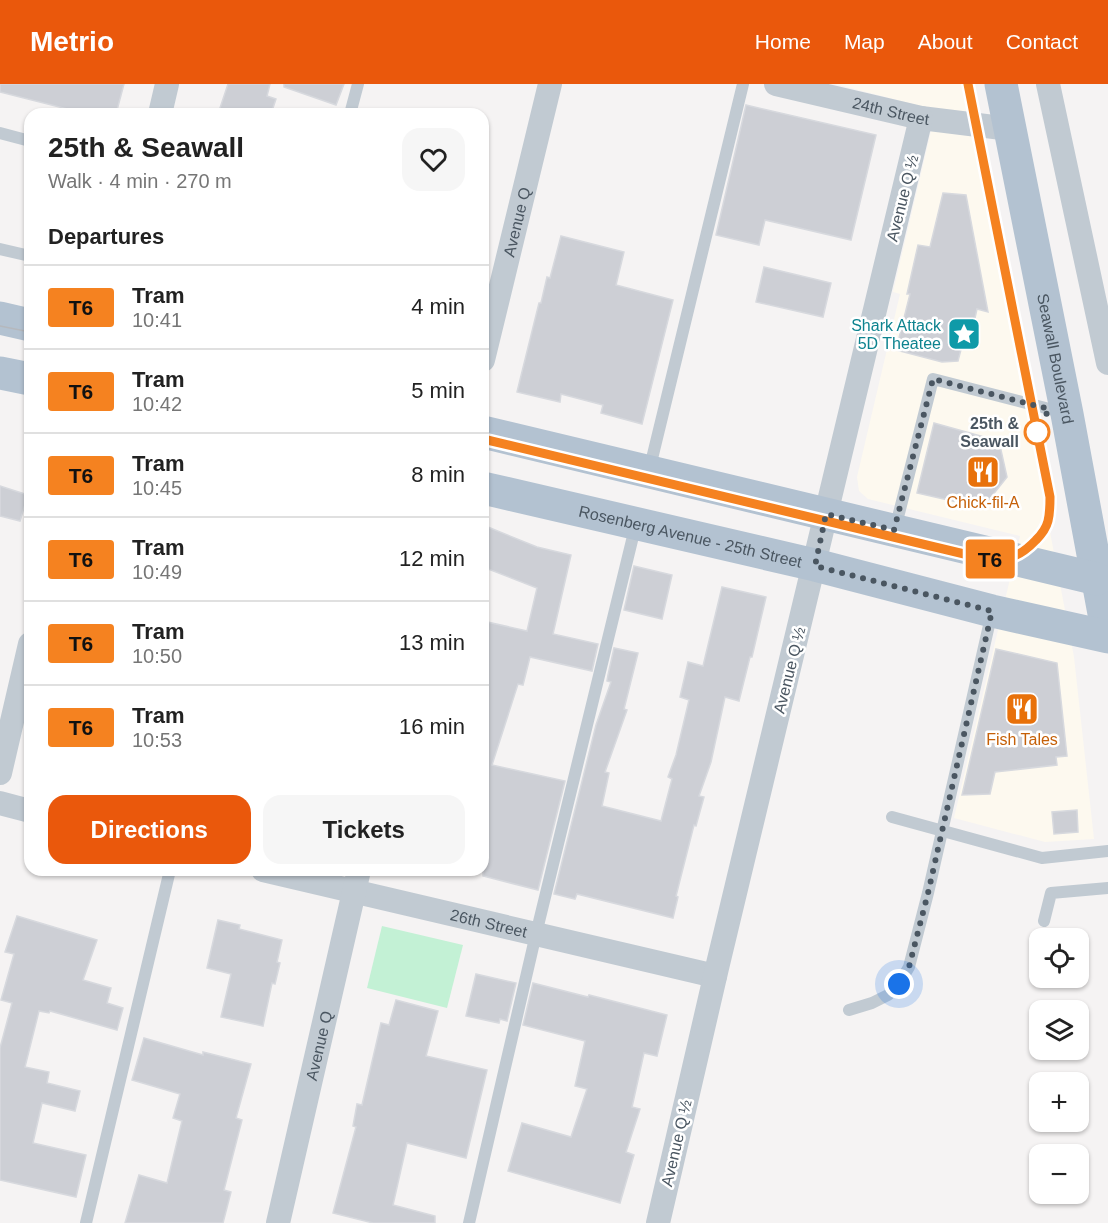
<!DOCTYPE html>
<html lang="en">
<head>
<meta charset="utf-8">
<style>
	body { margin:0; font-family:Helvetica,sans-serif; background:#f6f6f6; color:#222; height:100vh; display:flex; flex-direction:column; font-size:22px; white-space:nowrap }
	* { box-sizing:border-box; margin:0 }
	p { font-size:20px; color:#767676 }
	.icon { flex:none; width:33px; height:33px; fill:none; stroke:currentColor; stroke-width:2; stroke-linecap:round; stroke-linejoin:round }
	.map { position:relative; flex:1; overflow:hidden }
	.panel { position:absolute; left:24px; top:24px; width:465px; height:768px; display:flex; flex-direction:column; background:#fff; border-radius:18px; box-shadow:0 2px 4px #0004 }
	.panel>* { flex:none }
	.badge { padding:0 12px; border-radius:4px; font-size:21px; line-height:39px }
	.fabs { position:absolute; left:1029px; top:844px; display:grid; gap:12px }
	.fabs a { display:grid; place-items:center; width:60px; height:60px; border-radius:12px; background:#fff; box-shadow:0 2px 4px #0004; font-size:30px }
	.you { position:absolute; width:30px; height:30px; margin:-15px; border:4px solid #fff; border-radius:50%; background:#1a73e8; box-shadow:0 0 0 9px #1a73e833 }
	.map>.badge { position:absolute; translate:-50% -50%; box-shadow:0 0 0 3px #fff }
	h2 { padding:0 24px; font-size:22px; line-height:54px }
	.round { display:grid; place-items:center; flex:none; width:63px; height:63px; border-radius:18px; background:#f6f6f6 }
	.overview { display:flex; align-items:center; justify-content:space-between; height:102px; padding:0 24px }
	h1 { font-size:28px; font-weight:600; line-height:45px }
	.action { display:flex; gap:12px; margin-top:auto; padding:12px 24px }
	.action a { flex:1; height:69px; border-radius:18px; background:#ea580c; color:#fff; font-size:24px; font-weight:600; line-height:69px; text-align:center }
	.action a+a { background:#f6f6f6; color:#222 }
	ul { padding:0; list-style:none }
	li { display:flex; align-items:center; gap:18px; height:84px; padding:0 24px; border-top:2px solid #e0e0e0 }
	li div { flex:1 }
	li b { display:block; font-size:22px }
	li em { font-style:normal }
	li .badge { min-width:66px; font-weight:700; text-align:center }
	header { display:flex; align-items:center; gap:36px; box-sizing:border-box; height:84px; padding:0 30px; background:#ea580c; color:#fff }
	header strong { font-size:28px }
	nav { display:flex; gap:33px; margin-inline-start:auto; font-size:21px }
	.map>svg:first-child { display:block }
	.commercial { fill:#fdf9ef }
	.green { fill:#c3f1d5 }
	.building { fill:#cdcfd5; stroke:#d7d9de; stroke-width:1.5 }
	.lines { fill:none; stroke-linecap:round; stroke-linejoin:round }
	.lane { stroke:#c1cad2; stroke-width:12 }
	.street { stroke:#c1cad2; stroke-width:24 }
	.primary { stroke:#b3c2d1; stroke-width:33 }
	.tram { stroke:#b5b8bd; stroke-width:1.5 }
	.line-casing { stroke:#fff; stroke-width:14 }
	.line { stroke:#f58220; stroke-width:9 }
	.walk { stroke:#4a5661; stroke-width:6; stroke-dasharray:0 10.8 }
	.stop-dot { fill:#fff; stroke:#f58220; stroke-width:3 }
	.labels { text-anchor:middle; stroke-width:5; stroke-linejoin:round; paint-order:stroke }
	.street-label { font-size:16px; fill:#4a5661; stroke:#fff }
	.culture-label { font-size:16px; fill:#0d838f; stroke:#fff; text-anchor:end }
	.stop-label { font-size:16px; font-weight:bold; fill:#4a5661; stroke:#fff; text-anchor:end }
	.food-label { font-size:16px; fill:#c56008; stroke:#fff }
</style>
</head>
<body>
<header>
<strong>Metrio</strong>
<nav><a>Home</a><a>Map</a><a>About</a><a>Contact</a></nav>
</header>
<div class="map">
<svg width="1108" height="1139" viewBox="0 0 1108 1139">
	<rect width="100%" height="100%" fill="#f5f3f3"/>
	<path class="commercial" d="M835 0H964L1074 573 1094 755 1045 758 954 734 1020 452 868 415 859 407 857 393 900 210 893 208 936 26Z"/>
	<path class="green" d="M382 842 463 861 447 924 367 904Z"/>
	<g class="building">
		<path d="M0 0H124L116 30H87L0 8Z"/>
		<path d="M228 0H270L267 12 276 15 271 30H218Z"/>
		<path d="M284 0H344L336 21 284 3Z"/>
		<path d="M746 21 876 51 851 156 765 136 759 161 716 151Z"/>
		<path d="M943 109 966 111 988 228 977 225 970 256 964 254 958 277 942 278 896 266 910 210H907L918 161 930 163Z"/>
		<path d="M561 152 624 168 616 201 673 216 642 340 601 329 603 321 561 310 560 318 517 308 539 219H541L547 193 550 194Z"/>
		<path d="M764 183 831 199 823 233 756 218Z"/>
		<path d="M934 339 999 357 1007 393 984 422 957 416V418L917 409Z"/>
		<path d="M0 402 28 411 20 437 0 432Z"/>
		<path d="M483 441 537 463 571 471 553 550 598 560 592 587 530 573 523 601 518 600 492 681 565 697 538 806 483 792V537L527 547 537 504 483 483Z"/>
		<path d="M634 482 672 491 662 535 624 526Z"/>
		<path d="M722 503 766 513 752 573H750L739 617 725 613 711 678 699 712 704 713 696 742 694 741 676 812 678 813 673 834 577 810 575 815 554 810 596 641 611 598 607 597 608 591 614 564 638 569 624 625 627 626 605 688 609 689 602 722 661 737 672 695 668 693 676 671 689 616 680 613 688 578 703 582Z"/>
		<path d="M996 565 1057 579 1067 672 1056 673 1057 681 995 688 990 710 962 711Z"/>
		<path d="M1077 726 1078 748 1054 750 1052 728Z"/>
		<path d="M17 832 97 856 83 896 111 904 107 919 123 924 117 946 50 927 49 929 39 927 25 983 49 988 47 999 80 1007 75 1027 42 1019 33 1059 86 1071 76 1113 0 1096V964L12 919 1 916 14 870 5 868Z"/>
		<path d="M218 836 240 841 239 845 282 856 277 878 280 879 275 900 272 899 263 942 221 933 231 890 207 884Z"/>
		<path d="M476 890 516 899 507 937 500 935 499 939 466 932Z"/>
		<path d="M533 899 588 913 589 911 667 931 657 972 644 969 632 1023 640 1025 626 1068 634 1071 620 1119 508 1087 522 1039 571 1053 587 1005 575 1002 585 957 523 941Z"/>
		<path d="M396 916 438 927 426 972 487 986 466 1074 407 1059 393 1121 435 1132V1139H373L333 1129 356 1043 353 1042 357 1020 362 1021 381 939 389 941Z"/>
		<path d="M144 954 203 971V968L251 980 236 1034 242 1036 224 1106 231 1108 223 1139H125L139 1091 167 1099 182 1037 173 1034 180 1010 132 996Z"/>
	</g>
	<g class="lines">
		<g class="lane">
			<path d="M350 30 358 0"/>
			<path d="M0 49 30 57"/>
			<path d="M0 165 30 172"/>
			<path d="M649 387 743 0"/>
			<path d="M895 445 933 295 1065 329"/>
			<path d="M892 733 1042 774 1108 767"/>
			<path d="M1044 837 1051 809 1108 804"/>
			<path d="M849 926 872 919 888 911 899 900 909 883 928 809 992 528"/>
			<path d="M86 1139 170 786"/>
			<path d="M469 1139 536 850 636 440"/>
		</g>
		<g class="street">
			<path id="s1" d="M776 0 921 34 1010 45"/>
			<path d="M1048 0 1108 279"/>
			<path d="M160 30 167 0"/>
			<path id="s2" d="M483 276 550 0"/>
			<path d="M0 689 30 560"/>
			<path d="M0 719 30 727"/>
			<path id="s3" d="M263 786 715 892"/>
			<path id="s4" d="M278 1139 359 786"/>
			<path d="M658 1139 717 884 921 34"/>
		</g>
		<g class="primary">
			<path id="s5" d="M1001 0 1067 330 1108 551"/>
			<path d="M0 234 30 241"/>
			<path d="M0 289 30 295"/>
			<path d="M483 348 1097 495"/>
			<path id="s6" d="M483 404 815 481 992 527 1108 553"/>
		</g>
		<g class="tram">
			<path d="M0 242 30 248"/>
			<path d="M483 355 981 474C1006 477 1018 475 1036 456 1041 451 1046 445 1048 437 1050 429 1049 421 1050 413L968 0"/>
		</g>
	</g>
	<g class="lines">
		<g class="line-casing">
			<path id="line" d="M483 355 981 474C1006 477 1018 475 1036 456 1041 451 1046 445 1048 437 1050 429 1050 421 1050 413L968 0"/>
		</g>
		<use href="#line" class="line"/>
		<path class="walk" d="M899 900 909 883 928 809 992 527 815 482 826 430 894 446 933 295 1049 325 1037 348"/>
	</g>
	<defs>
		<g id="sight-square" transform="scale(1.725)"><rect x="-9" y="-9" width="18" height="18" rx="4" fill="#0f9aa8" stroke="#fff"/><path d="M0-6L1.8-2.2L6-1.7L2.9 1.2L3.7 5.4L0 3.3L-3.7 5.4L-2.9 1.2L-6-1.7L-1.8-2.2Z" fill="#fff"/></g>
		<g id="restaurant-square" transform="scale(1.725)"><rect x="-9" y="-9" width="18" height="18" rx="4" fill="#e8710a" stroke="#fff"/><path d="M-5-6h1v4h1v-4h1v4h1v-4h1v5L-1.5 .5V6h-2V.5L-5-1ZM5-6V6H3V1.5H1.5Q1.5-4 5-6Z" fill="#fff"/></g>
	</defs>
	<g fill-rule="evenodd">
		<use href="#sight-square" x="964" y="250"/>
		<use href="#restaurant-square" x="983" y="388"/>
		<use href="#restaurant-square" x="1022" y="625"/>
	</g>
	<circle class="stop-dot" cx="1037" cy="348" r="12"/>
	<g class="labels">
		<g class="street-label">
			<text dy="6" stroke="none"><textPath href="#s1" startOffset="118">24th Street</textPath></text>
			<text transform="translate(902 114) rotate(-76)" y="6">Avenue Q ½</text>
			<text dy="6" stroke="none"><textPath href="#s2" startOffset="142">Avenue Q</textPath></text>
			<text dy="6" stroke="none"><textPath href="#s5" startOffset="280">Seawall Boulevard</textPath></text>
			<text dy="6" stroke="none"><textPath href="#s6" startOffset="213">Rosenberg Avenue - 25th Street</textPath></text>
			<text transform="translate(789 586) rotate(-76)" y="6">Avenue Q ½</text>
			<text dy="6" stroke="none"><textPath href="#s3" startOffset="232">26th Street</textPath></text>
			<text dy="6" stroke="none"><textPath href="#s4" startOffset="182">Avenue Q</textPath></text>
			<text transform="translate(676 1059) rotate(-77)" y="6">Avenue Q ½</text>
		</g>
		<g class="culture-label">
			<text x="941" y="247">Shark Attack<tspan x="941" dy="18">5D Theatee</tspan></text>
		</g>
		<g class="stop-label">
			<text x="1019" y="345">25th &amp;<tspan x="1019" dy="18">Seawall</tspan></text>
		</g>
		<g class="food-label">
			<text x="983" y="424">Chick-fil-A</text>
			<text x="1022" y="661">Fish Tales</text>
		</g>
	</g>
</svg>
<div class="fabs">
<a><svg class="icon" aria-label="locate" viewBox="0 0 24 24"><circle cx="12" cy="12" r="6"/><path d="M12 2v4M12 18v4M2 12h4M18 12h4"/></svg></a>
<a><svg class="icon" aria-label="layers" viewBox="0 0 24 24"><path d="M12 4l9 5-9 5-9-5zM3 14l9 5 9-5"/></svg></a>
<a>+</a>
<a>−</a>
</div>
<div class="you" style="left:899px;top:900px"></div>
<b class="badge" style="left:990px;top:475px;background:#f58220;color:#111">T6</b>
<section class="panel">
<div class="overview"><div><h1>25th &amp; Seawall</h1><p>Walk · 4 min · 270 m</p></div><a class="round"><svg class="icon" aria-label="heart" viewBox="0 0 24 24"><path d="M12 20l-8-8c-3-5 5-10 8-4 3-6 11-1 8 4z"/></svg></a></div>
<h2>Departures</h2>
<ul>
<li><span class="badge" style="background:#f58220;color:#111">T6</span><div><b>Tram</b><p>10:41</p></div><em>4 min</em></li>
<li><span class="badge" style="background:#f58220;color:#111">T6</span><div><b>Tram</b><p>10:42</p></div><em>5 min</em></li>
<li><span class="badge" style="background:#f58220;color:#111">T6</span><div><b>Tram</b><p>10:45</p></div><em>8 min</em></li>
<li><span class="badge" style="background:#f58220;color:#111">T6</span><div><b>Tram</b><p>10:49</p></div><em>12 min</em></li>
<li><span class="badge" style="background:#f58220;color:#111">T6</span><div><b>Tram</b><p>10:50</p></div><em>13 min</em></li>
<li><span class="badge" style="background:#f58220;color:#111">T6</span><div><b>Tram</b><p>10:53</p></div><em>16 min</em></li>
</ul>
<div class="action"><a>Directions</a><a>Tickets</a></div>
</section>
</div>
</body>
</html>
